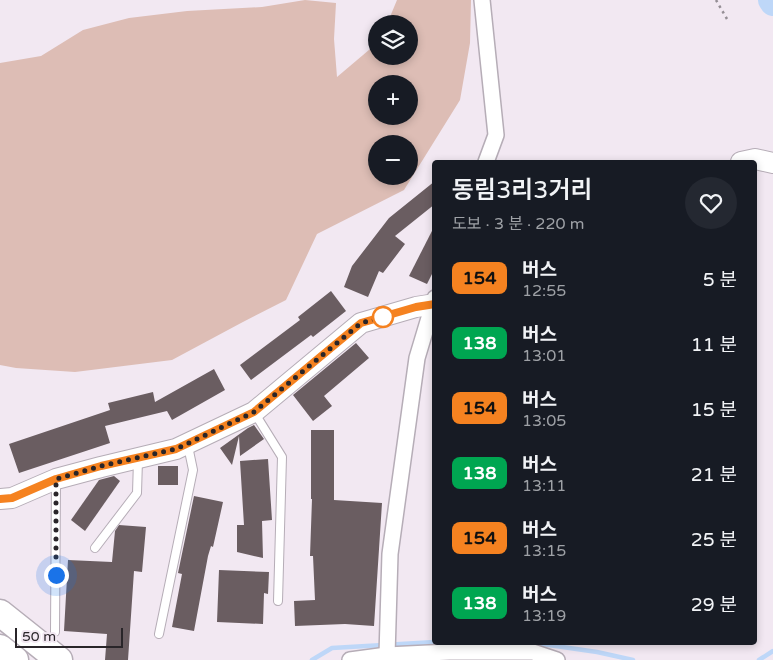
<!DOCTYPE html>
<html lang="ko">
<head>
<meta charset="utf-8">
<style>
	body { margin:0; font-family:"Varela Round","Noto Sans KR",sans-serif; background:#242831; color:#f1f3f6; height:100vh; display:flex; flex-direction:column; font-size:19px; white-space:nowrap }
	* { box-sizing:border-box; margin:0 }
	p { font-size:16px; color:#9ea1a6 }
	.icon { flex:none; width:28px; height:28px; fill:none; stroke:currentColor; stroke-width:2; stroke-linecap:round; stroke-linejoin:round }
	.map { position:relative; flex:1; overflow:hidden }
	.sheet { position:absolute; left:432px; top:160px; width:325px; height:485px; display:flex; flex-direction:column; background:#171b24; border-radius:5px; box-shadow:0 2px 8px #0003 }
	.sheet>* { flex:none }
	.badge { padding:0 10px; border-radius:8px; font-size:18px; line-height:32px }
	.tools { position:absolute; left:368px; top:15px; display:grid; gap:10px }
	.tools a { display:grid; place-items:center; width:50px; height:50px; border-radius:50%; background:#171b24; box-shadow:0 2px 8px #0003; font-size:25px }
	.scale { position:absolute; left:15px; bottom:12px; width:108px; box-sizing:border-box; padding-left:5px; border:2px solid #292529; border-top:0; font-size:14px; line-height:18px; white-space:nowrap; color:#292529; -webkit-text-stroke:4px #f2e8f2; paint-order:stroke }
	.you { position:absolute; width:25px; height:25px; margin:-12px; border:4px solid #fff; border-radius:50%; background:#1a73e8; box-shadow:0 0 0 8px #1a73e833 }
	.map>.badge { position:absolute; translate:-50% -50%; box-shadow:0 0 0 2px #fff }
	.round { display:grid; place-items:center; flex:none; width:52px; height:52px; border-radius:26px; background:#242831 }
	.headline { display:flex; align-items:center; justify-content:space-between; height:85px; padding:0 20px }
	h1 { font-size:24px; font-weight:600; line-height:38px }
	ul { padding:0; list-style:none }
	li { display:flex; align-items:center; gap:15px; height:65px; padding:0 20px }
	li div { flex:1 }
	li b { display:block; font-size:19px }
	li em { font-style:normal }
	li .badge { min-width:55px; font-weight:700; text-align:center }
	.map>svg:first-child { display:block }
	.green { fill:#ddbdb5; fill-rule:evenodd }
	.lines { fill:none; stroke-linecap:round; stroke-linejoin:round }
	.stream { stroke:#bed7f8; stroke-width:4.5 }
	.river { stroke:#bed7f8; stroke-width:26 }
	.building { fill:#6a5d61 }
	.service-casing { stroke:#b6adb7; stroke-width:10 }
	.minor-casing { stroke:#b6adb7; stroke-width:18 }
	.tertiary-casing { stroke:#b6adb7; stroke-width:22 }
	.trunk-casing { stroke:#b6adb7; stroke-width:29 }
	.path { stroke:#958e95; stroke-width:2.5; stroke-dasharray:2.5 4; stroke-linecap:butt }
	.service { stroke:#fff; stroke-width:8 }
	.minor { stroke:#fff; stroke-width:15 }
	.tertiary { stroke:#fff; stroke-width:20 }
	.trunk { stroke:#fff; stroke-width:26 }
	.line-casing { stroke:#fff; stroke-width:11 }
	.line { stroke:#f58220; stroke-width:8 }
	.walk { stroke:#292529; stroke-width:5; stroke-dasharray:0 9 }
	.stop-dot { fill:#fff; stroke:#f58220; stroke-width:2.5 }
</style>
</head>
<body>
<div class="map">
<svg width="773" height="660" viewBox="0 0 773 660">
	<rect width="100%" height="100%" fill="#f2e8f2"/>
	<path class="green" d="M305 0 336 3 334 39 337 77 376 44V56H409V24H387L397 0H471L470 43 460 100 404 190 317 234 286 300 241 323 172 360 75 372 16 368 0 365V63L41 56 83 30 129 18 187 11 262 7ZM376 84H409V116H376ZM376 144H409V176H376Z"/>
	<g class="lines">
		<g class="stream">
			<path d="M528 642 597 652 633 660"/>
			<path d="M312 660 332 648 435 642"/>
			<path d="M759 660 773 651"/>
		</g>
		<path class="river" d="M771 0 773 3"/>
	</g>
	<g class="building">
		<path d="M435 181V204L395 236 405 244 383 273 379 271 368 297 344 287 352 266 389 218Z"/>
		<path d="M435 225V268L427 284 409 276Z"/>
		<path d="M331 291 346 311 313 337 311 335 251 380 240 365 300 320 298 317Z"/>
		<path d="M356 343 369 358 324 396 332 406 313 421 293 395Z"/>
		<path d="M214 369 225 390 172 420 167 411 105 426 110 443 19 473 9 444 110 410 108 403 153 392 155 402Z"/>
		<path d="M254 425 264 439 240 456 239 436 232 465 220 448 248 428Z"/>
		<path d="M311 430H334V500L382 503 374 626 345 624 295 626 294 601 315 600 313 556H310L312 499H311Z"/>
		<path d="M268 459 272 520 262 521 263 558 237 552V525H244L240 461Z"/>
		<rect x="158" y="466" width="20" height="19"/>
		<path d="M114 476 120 481 85 531 71 520 99 480Z"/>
		<path d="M194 496 223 502 213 547 211 546 208 556 194 631 172 627 182 574 178 573Z"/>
		<path d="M119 525 146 527 142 572 134 571 128 660H105L107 634 64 631 68 560 112 562 115 531Z"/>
		<path d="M219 570 269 572 268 594 264 593 263 624 217 622Z"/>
	</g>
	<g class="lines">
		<g class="service-casing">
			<g id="service">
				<path d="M254 412 282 457 278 601"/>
				<path d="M95 548 137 493 138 460"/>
				<path d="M55 632 56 481"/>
				<path d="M159 634 193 470 188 446"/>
			</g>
		</g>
		<g class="minor-casing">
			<g id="minor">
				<path d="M482 0 496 135 486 162"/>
				<path d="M387 655 390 554 417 358 435 298"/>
				<path d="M350 660 387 655 449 652H533L557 660"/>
			</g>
		</g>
		<g class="tertiary-casing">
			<g id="tertiary">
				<path d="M741 162 755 159 773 163"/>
				<path d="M0 499 12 498 56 479 101 467 176 449 254 412 361 323 416 307 435 304"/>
			</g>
		</g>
		<g class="trunk-casing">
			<g id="trunk">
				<path d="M0 613 59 660"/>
				<path d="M0 648 15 660"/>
			</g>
		</g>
		<path class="path" d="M716 0 727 19"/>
		<use href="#service" class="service"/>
		<use href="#minor" class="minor"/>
		<use href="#tertiary" class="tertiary"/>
		<use href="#trunk" class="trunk"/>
	</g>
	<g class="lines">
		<g class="line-casing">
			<path id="line" d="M0 499 12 498 56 479 101 466 176 449 254 412 361 323 416 307 435 304"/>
		</g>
		<use href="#line" class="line"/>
		<path class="walk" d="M56 575V479L101 466 176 449 254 412 361 323 383 317"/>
	</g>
	<circle class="stop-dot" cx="383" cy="317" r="10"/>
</svg>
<div class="tools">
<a><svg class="icon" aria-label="layers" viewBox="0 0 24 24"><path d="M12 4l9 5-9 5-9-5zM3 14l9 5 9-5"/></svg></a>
<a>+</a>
<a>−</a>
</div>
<div class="scale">50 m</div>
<div class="you" style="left:56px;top:575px"></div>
<section class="sheet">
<div class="headline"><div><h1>동림3리3거리</h1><p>도보 · 3 분 · 220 m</p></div><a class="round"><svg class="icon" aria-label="heart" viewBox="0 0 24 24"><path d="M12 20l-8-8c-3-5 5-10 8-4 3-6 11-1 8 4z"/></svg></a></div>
<ul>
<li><span class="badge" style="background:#f58220;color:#111">154</span><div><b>버스</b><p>12:55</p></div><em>5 분</em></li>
<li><span class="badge" style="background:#00a651;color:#fff">138</span><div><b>버스</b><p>13:01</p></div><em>11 분</em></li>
<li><span class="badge" style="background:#f58220;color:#111">154</span><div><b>버스</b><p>13:05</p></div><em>15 분</em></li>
<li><span class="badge" style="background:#00a651;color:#fff">138</span><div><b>버스</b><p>13:11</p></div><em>21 분</em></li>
<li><span class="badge" style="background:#f58220;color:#111">154</span><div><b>버스</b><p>13:15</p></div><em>25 분</em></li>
<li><span class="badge" style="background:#00a651;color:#fff">138</span><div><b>버스</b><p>13:19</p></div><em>29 분</em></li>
</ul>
</section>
</div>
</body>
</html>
